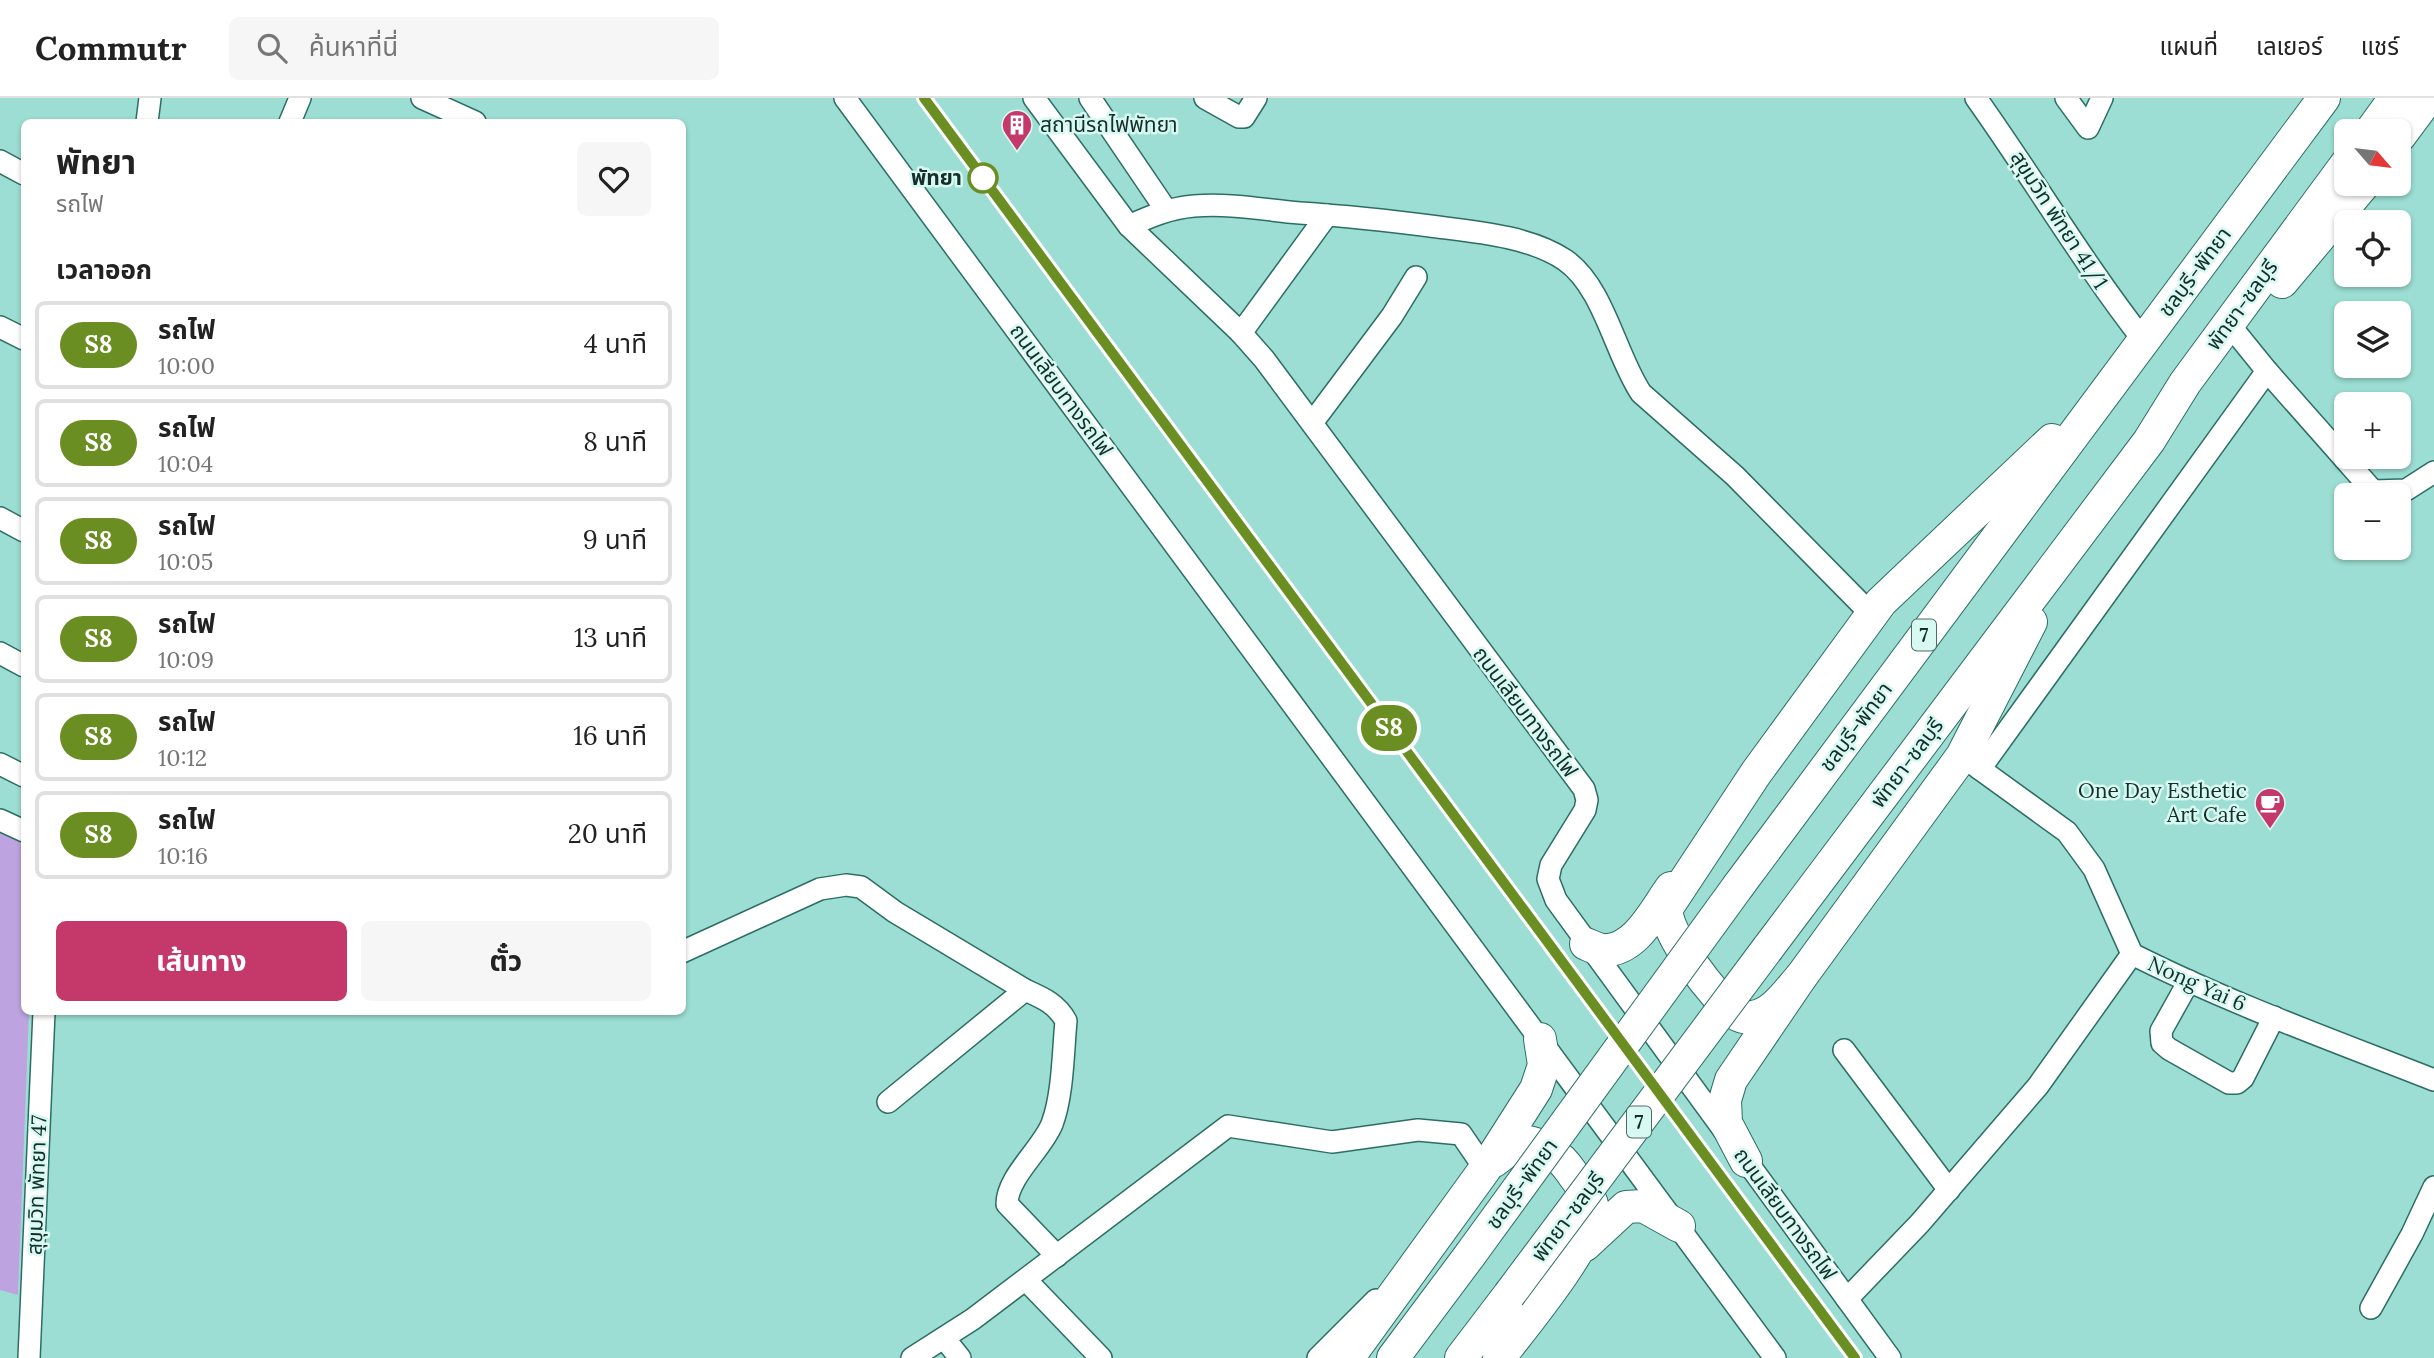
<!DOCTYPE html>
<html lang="th">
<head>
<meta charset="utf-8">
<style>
	body { margin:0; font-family:Lora,"Noto Sans Thai",serif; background:#f6f6f6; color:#222; height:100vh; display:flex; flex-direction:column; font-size:26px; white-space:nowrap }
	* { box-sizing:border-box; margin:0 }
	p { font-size:23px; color:#767676 }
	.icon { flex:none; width:38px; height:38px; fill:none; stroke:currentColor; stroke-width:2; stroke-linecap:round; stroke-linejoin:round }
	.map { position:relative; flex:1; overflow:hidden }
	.details { position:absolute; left:21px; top:21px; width:665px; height:896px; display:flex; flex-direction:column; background:#fff; border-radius:10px; box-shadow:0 2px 5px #0004 }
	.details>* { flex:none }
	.badge { padding:0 14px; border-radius:23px; font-size:24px; line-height:46px }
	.needle { width:46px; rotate:118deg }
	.tools { position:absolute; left:2334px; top:21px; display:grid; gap:14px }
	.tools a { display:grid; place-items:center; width:77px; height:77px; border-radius:10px; background:#fff; box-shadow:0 2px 5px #0004; font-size:35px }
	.map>.badge { position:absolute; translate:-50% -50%; box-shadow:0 0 0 4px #fff }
	h2 { padding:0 35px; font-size:26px; line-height:63px }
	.round { display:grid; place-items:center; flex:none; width:74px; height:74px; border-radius:10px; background:#f6f6f6 }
	.overview { display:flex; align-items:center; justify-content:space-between; height:119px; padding:0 35px }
	h1 { font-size:33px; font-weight:700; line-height:52px }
	.cta { display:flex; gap:14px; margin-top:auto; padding:14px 35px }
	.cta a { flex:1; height:80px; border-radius:10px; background:#c4386a; color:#fff; font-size:28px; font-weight:700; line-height:80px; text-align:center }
	.cta a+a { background:#f6f6f6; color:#222 }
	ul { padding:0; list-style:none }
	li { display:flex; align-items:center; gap:21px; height:88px; margin:0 14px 10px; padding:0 21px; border:4px solid #e0e0e0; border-radius:10px }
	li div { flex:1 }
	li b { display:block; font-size:26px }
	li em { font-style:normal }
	li .badge { min-width:77px; font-weight:700; text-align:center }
	header { display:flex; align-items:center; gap:42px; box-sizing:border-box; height:98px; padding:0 35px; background:#fff; border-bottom:2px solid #e0e0e0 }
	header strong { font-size:33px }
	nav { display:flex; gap:38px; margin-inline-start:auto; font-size:24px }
	.search { width:490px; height:63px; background:#f6f6f6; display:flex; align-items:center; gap:18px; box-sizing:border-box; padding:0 24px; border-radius:10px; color:#767676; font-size:26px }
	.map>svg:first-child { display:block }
	.green { fill:#bda4e0 }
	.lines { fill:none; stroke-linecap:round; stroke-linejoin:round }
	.minor-casing { stroke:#2c6e65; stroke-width:24 }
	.highway-casing { stroke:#2c6e65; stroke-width:34 }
	.minor { stroke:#fff; stroke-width:21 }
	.highway { stroke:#fff; stroke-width:32 }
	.rail-casing { stroke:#3e655f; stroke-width:7 }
	.rail { stroke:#d8f8f2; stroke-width:4.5; stroke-dasharray:13; stroke-linecap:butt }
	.highway-bridge-casing { stroke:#2c6e65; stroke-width:34; stroke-linecap:butt }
	.highway-bridge { stroke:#fff; stroke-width:32 }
	.line-casing { stroke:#fff; stroke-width:16 }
	.line { stroke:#6b8e23; stroke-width:10 }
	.stop-dot { fill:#fff; stroke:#6b8e23; stroke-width:3.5 }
	.labels { text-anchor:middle; stroke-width:5; stroke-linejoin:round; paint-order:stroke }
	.shield { fill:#d8f8f2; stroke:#4f6b67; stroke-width:2 }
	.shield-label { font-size:19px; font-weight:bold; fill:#142f2b }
	.poi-label { font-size:21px; fill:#142f2b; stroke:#d8f8f2; text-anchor:start }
	.stop-label { font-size:21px; font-weight:bold; fill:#142f2b; stroke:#d8f8f2; text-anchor:end }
	.street-label { font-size:21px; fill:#142f2b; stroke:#d8f8f2 }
</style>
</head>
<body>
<header>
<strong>Commutr</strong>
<div class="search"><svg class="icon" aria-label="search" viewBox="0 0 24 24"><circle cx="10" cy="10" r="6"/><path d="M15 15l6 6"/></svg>ค้นหาที่นี่</div>
<nav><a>แผนที่</a><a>เลเยอร์</a><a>แชร์</a></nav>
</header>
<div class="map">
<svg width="2434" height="1260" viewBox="0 0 2434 1260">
	<rect width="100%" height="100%" fill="#9cded3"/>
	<path class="green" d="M0 710 24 723V914H29L18 1197 0 1192Z"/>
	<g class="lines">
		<g class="minor-casing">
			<g id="minor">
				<path d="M422 0 475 24"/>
				<path d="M845 0 1775 1260"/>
				<path d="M1034 0 1129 128 1241 235 1264 261 1584 691 1587 702 1585 712 1551 767 1548 781 1556 802 1890 1260"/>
				<path d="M1090 0 1166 112"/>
				<path d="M1205 0 1239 19H1244L1256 0"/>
				<path d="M1976 0C2033 80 2083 165 2144 243"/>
				<path d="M2066 0 2088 30 2102 0"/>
				<path d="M147 24 150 0"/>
				<path d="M290 24 300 0"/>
				<path d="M0 63 24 76"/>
				<path d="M1129 128C1151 118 1170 110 1194 108 1231 105 1264 112 1300 115 1346 118 1392 123 1438 129 1478 134 1531 139 1565 162 1604 189 1615 256 1641 295L1735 378 1872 517"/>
				<path d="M0 229 24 241"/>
				<path d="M1241 235 1327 117"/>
				<path d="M2237 236 2267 273 2373 393 2406 392 2434 374"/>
				<path d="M1312 325 1392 218 1416 179"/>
				<path d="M0 420 24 433"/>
				<path d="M0 555 24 568"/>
				<path d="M1962 658 2067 734 2094 771 2132 856C2229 905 2332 942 2434 982"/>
				<path d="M0 666 24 678"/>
				<path d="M1980 671 2267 273"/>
				<path d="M0 722 24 733"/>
				<path d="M682 854 820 791 846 787 861 789 895 814 1025 892C1043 900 1057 906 1066 923 1063 954 1063 997 1052 1026 1042 1051 1007 1079 1007 1106L1057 1158"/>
				<path d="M2189 883 2161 933 2162 945 2169 951 2229 985H2237L2243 980 2274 919"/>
				<path d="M1844 952 1949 1092"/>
				<path d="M888 1004 1025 892"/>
				<path d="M1026 1182 1101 1260"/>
				<path d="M1847 1201 1920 1125 2038 988 2132 856"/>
				<path d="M2371 1210 2412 1136 2434 1089"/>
				<path d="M944 1240 960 1260"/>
				<path d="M29 1260 44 914"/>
				<path d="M912 1260 973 1221 1228 1028 1332 1044 1418 1032 1461 1036 1485 1071"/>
				<path d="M1318 1260 1376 1202"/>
			</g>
		</g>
		<g class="highway-casing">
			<g id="highway">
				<path d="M2371 33 2395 0"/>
				<path d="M2399 39 2428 0"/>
				<path d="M2282 184 2364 86"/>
				<path d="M1739 787 2324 0"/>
				<path d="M1586 846C1591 848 1597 851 1602 852 1635 855 1655 812 1671 790"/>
				<path d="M1768 850 2149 343 2185 285 2347 65"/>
				<path d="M1801 879C1788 893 1773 917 1752 919 1747 920 1741 919 1736 916 1717 903 1662 832 1667 810L1756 675 1881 504 2052 342"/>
				<path d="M1494 1063 1520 1043C1544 1045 1559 1056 1572 1075 1580 1087 1592 1098 1593 1112 1597 1140 1519 1234 1499 1260"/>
				<path d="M1746 1063 1726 1025 1725 1002 1731 982 1801 879 1962 658 2031 524"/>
				<path d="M1585 1147 1626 1109 1643 1108 1679 1128"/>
				<path d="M1348 1260 1485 1071 1536 991 1544 967 1540 941"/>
				<path d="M1393 1260 1470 1157"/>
				<path d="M1461 1260 1509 1197"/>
			</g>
		</g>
		<use href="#minor" class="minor"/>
		<use href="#highway" class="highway"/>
		<g class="rail-casing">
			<path id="rail" d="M924 0 1854 1260"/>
		</g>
		<use href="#rail" class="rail"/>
		<g class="highway-bridge-casing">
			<g id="highway-bridge">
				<path d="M1470 1157 1739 787"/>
				<path d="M1509 1197 1768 850"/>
			</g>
		</g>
		<use href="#highway-bridge" class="highway-bridge"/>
	</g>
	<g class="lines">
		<g class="line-casing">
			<path id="line" d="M924 0 1855 1260"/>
		</g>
		<use href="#line" class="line"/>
	</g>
	<defs>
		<g id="building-pin" transform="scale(1.575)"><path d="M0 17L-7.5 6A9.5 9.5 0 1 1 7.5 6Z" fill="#c4386a" stroke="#d8f8f2"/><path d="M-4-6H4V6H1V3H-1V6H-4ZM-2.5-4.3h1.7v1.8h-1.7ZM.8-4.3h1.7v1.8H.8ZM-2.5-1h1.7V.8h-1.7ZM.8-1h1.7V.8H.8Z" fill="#fff"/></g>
		<g id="cafe-pin" transform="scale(1.575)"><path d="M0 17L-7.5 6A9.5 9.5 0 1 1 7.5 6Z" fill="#c4386a" stroke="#d8f8f2"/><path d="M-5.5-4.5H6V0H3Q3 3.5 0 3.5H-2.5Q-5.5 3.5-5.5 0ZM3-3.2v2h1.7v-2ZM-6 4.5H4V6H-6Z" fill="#fff"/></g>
	</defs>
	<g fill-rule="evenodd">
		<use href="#building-pin" x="1017" y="27"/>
		<use href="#cafe-pin" x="2270" y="705"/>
	</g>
	<circle class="stop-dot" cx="983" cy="80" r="14"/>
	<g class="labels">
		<g class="shield">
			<rect x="1912" y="521.5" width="24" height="31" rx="5"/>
			<rect x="1627" y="1008.5" width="24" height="31" rx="5"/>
		</g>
		<g class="shield-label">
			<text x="1924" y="544">7</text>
			<text x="1639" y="1031">7</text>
		</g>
		<g class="poi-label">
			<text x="1040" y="34">สถานีรถไฟพัทยา</text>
			<text x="2247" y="700" text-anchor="end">One Day Esthetic<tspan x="2247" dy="24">Art Cafe</tspan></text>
		</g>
		<g class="stop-label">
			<text x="962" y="87">พัทยา</text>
		</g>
		<g class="street-label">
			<text transform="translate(2059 122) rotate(57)" y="7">สุขุมวิท พัทยา 41/1</text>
			<text transform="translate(2195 174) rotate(-53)" y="7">ชลบุรี-พัทยา</text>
			<text transform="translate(2242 207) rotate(-54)" y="7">พัทยา-ชลบุรี</text>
			<text transform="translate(1061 292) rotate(54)" y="7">ถนนเลียบทางรถไฟ</text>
			<text transform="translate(1525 614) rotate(53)" y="7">ถนนเลียบทางรถไฟ</text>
			<text transform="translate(1856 629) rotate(-53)" y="7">ชลบุรี-พัทยา</text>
			<text transform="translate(1907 665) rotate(-53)" y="7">พัทยา-ชลบุรี</text>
			<text transform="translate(2197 886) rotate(24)" y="7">Nong Yai 6</text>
			<text transform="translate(1522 1086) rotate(-54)" y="7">ชลบุรี-พัทยา</text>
			<text transform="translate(37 1087) rotate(-88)" y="7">สุขุมวิท พัทยา 47</text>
			<text transform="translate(1785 1116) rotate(54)" y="7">ถนนเลียบทางรถไฟ</text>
			<text transform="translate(1568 1119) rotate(-53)" y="7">พัทยา-ชลบุรี</text>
		</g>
	</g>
</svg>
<div class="tools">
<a><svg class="needle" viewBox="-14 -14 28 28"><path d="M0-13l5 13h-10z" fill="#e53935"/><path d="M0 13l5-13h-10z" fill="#767676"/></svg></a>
<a><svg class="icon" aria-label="locate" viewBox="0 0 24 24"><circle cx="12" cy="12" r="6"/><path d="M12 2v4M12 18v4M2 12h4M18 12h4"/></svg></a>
<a><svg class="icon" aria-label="layers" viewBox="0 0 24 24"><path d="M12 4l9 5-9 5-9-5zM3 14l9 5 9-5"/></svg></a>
<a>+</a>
<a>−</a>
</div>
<b class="badge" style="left:1389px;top:630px;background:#6b8e23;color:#fff">S8</b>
<section class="details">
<div class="overview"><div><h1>พัทยา</h1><p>รถไฟ</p></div><a class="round"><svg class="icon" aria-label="heart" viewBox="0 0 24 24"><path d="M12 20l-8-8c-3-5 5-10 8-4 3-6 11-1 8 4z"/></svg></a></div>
<h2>เวลาออก</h2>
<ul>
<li><span class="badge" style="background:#6b8e23;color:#fff">S8</span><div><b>รถไฟ</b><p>10:00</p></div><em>4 นาที</em></li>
<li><span class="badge" style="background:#6b8e23;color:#fff">S8</span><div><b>รถไฟ</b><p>10:04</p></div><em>8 นาที</em></li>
<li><span class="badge" style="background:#6b8e23;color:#fff">S8</span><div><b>รถไฟ</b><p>10:05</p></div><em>9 นาที</em></li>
<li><span class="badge" style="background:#6b8e23;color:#fff">S8</span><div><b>รถไฟ</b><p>10:09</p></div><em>13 นาที</em></li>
<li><span class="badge" style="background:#6b8e23;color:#fff">S8</span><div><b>รถไฟ</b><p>10:12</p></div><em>16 นาที</em></li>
<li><span class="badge" style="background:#6b8e23;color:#fff">S8</span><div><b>รถไฟ</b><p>10:16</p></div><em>20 นาที</em></li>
</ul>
<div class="cta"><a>เส้นทาง</a><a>ตั๋ว</a></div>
</section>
</div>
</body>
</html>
